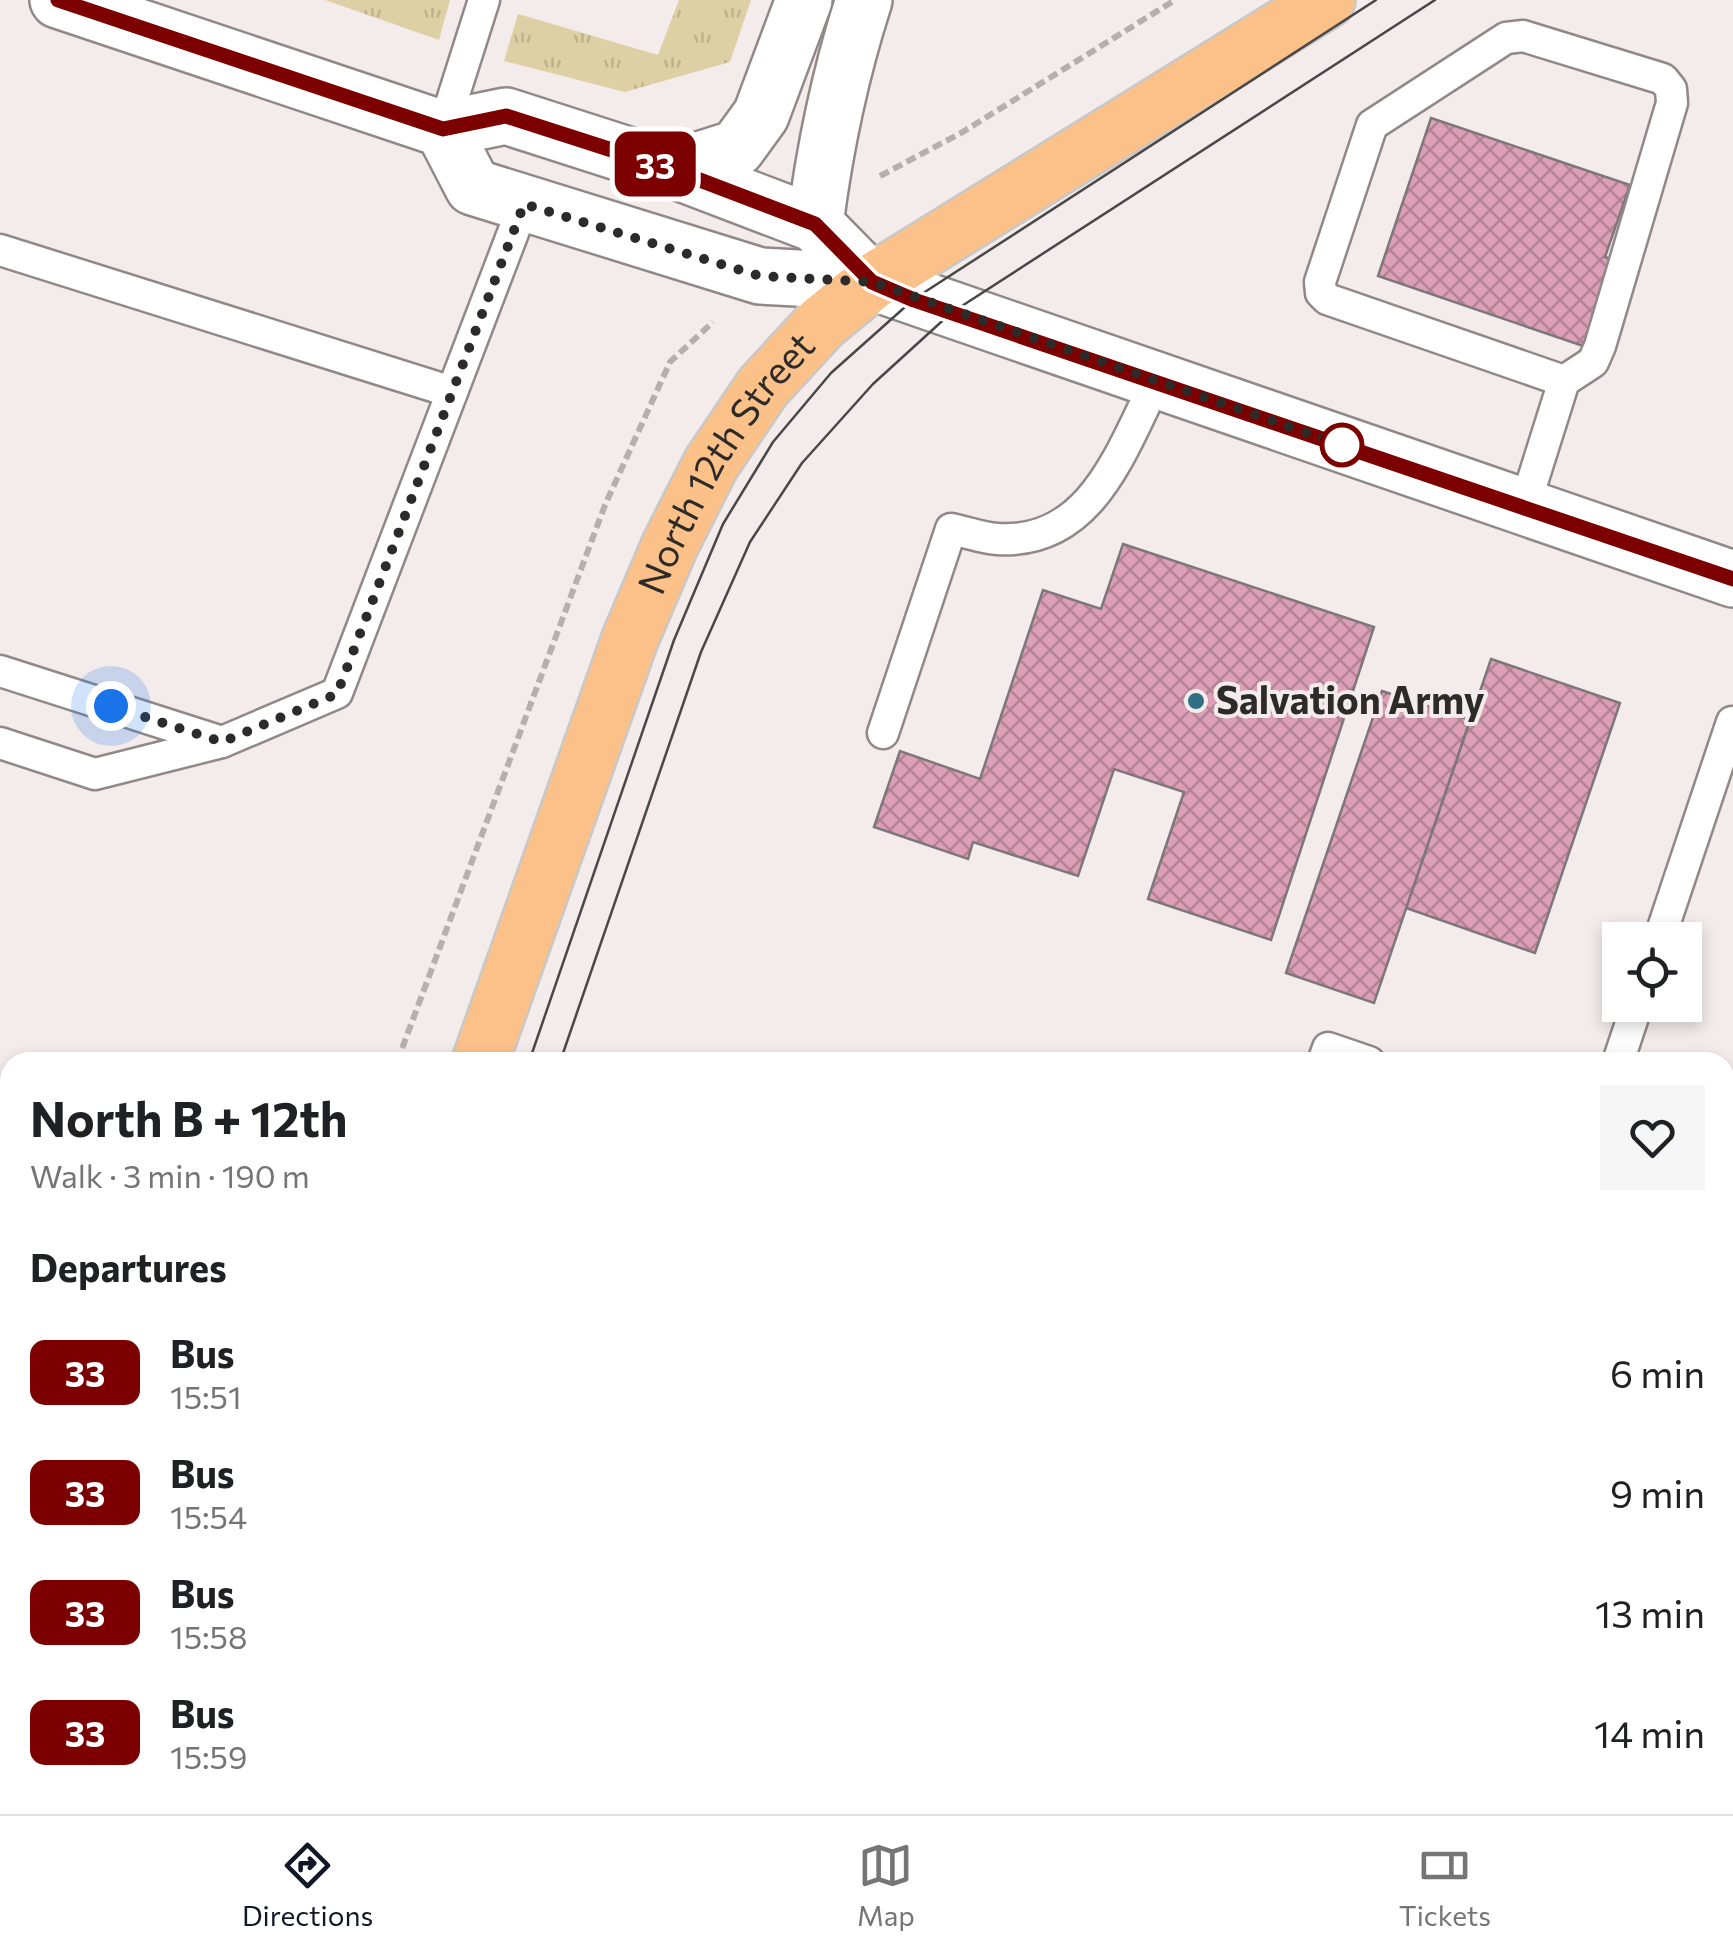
<!DOCTYPE html>
<html lang="en">
<head>
<meta charset="utf-8">
<style>
	body { margin:0; font-family:Commissioner,sans-serif; background:#f6f6f6; color:#202124; height:100vh; display:flex; flex-direction:column; font-size:38px; white-space:nowrap }
	* { box-sizing:border-box; margin:0 }
	p { font-size:32px; color:#757577 }
	.icon { flex:none; width:55px; height:55px; fill:none; stroke:currentColor; stroke-width:2; stroke-linecap:round; stroke-linejoin:round }
	.map { position:relative; flex:1; overflow:hidden }
	.details { position:absolute; left:0px; top:1052px; width:1735px; height:762px; display:flex; flex-direction:column; background:#fff; border-radius:30px 30px 0 0; box-shadow:0 5px 15px #0003 }
	.details>* { flex:none }
	.badge { padding:0 20px; border-radius:15px; font-size:35px; line-height:65px }
	.buttons { position:absolute; left:1602px; top:922px; display:grid; gap:20px }
	.buttons a { display:grid; place-items:center; width:100px; height:100px; border-radius:0px; background:#fff; box-shadow:0 5px 15px #0003; font-size:50px }
	.you { position:absolute; width:50px; height:50px; margin:-25px; border:8px solid #fff; border-radius:50%; background:#1a73e8; box-shadow:0 0 0 15px #1a73e833 }
	.map>.badge { position:absolute; translate:-50% -50%; box-shadow:0 0 0 5px #fff }
	h2 { padding:0 30px; font-size:38px; line-height:90px }
	.round { display:grid; place-items:center; flex:none; width:105px; height:105px; border-radius:0px; background:#f6f6f6 }
	.overview { display:flex; align-items:center; justify-content:space-between; height:170px; padding:0 30px }
	h1 { font-size:48px; font-weight:700; line-height:75px }
	ul { padding:0; list-style:none }
	li { display:flex; align-items:center; gap:30px; height:120px; padding:0 30px }
	li div { flex:1 }
	li b { display:block; font-size:38px }
	li em { font-style:normal }
	li .badge { min-width:110px; font-weight:700; text-align:center }
	.menu { display:flex; justify-content:space-around; align-items:center; height:140px; border-top:2px solid #e0e0e0; background:#fff; font-size:28px; color:#757577 }
	.menu a { display:grid; justify-items:center; gap:5px }
	.menu .current { color:#111827 }
	.map>svg:first-child { display:block }
	.grass { fill:url(#grass-tufts) }
	.building { fill:url(#building-cross-hatch); stroke:#7d7779; stroke-width:2.5 }
	.lines { fill:none; stroke-linecap:round; stroke-linejoin:round }
	.lane-casing { stroke:#908988; stroke-width:35 }
	.street-casing { stroke:#908988; stroke-width:60 }
	.secondary-casing { stroke:#908988; stroke-width:60 }
	.primary-casing { stroke:#c8c8c8; stroke-width:60 }
	.path { stroke:#b5afae; stroke-width:6; stroke-dasharray:10 5; stroke-linecap:butt }
	.lane { stroke:#fff; stroke-width:30 }
	.street { stroke:#fff; stroke-width:55 }
	.secondary { stroke:#fff; stroke-width:55 }
	.primary { stroke:#fbc189; stroke-width:55 }
	.tram { stroke:#4a4847; stroke-width:2.5 }
	.line-casing { stroke:#fff; stroke-width:22 }
	.line { stroke:#7d0000; stroke-width:15 }
	.walk { stroke:#2d2b2a; stroke-width:10; stroke-dasharray:0 18 }
	.stop-dot { fill:#fff; stroke:#7d0000; stroke-width:5 }
	.poi-dot { fill:#306f84; stroke:#f3eceb; stroke-width:4 }
	.labels { text-anchor:middle; stroke-width:8; stroke-linejoin:round; paint-order:stroke }
	.street-label { font-size:38px; fill:#2d2b2a; stroke:#f3eceb }
	.poi-label { font-size:38px; font-weight:bold; fill:#2d2b2a; stroke:#f3eceb; text-anchor:start }
</style>
</head>
<body>
<div class="map">
<svg width="1733" height="1814" viewBox="0 0 1733 1814">
	<defs>
		<pattern id="grass-tufts" width="24" height="20" patternUnits="userSpaceOnUse" patternTransform="scale(2.5)"><rect width="24" height="20" fill="#ded0a5"/><path d="M3 7l-1-3M5 7V3M7 7l1-3M15 17l-1-3M17 17v-4M19 17l1-3" fill="none" stroke="#bfb38e"/></pattern>
		<pattern id="building-cross-hatch" width="8" height="8" patternUnits="userSpaceOnUse" patternTransform="scale(2.5)"><rect width="8" height="8" fill="#dd9fb7"/><path d="M0 0l8 8M0 8l8-8" fill="none" stroke="#b48295"/></pattern>
	</defs>
	<rect width="100%" height="100%" fill="#f3eceb"/>
	<g class="grass">
		<path d="M325 0H450L439 40Z"/>
		<path d="M679 0H751L730 62 625 92 504 61 518 14 658 55Z"/>
	</g>
	<g class="building">
		<path d="M1431 118 1630 185 1605 257 1616 261 1586 347 1378 276Z"/>
		<path d="M1123 544 1374 627 1271 940 1148 899 1184 792 1114 769 1078 876 973 842 968 859 874 827 900 751 980 779 1043 590 1101 609Z"/>
		<path d="M1491 659 1620 703 1535 953 1406 908Z"/>
		<path d="M1382 691 1470 720 1374 1003 1286 973Z"/>
	</g>
	<g class="lines">
		<g class="lane-casing">
			<g id="lane">
				<path d="M443 129 484 0"/>
				<path d="M0 250 452 392"/>
				<path d="M1524 508 1564 381 1593 362 1600 346 1672 103 1671 89 1663 79 1523 36 1506 38 1372 125 1320 282 1321 293 1327 299 1564 381"/>
				<path d="M0 671 222 742"/>
				<path d="M883 733 951 529C966 532 982 538 997 539 1092 545 1121 450 1156 382"/>
				<path d="M0 743 95 774 222 742 337 693 524 204"/>
				<path d="M1659 940 1732 722"/>
				<path d="M1323 1062 1328 1048 1369 1062"/>
				<path d="M1618 1062 1637 1005"/>
				<path d="M1725 1427 1733 1404"/>
				<path d="M1725 1620 1733 1623"/>
			</g>
		</g>
		<g class="street-casing">
			<g id="street">
				<path d="M671 169 737 148 761 115 804 0"/>
				<path d="M815 224C825 146 840 74 864 0"/>
				<path d="M1725 1773 1733 1776"/>
			</g>
		</g>
		<g class="secondary-casing">
			<g id="secondary">
				<path d="M58 0 443 129 506 116 671 169 815 224 872 282"/>
				<path d="M443 129 473 187 760 276 872 282 1733 579"/>
			</g>
		</g>
		<g class="primary-casing">
			<g id="primary">
				<path id="s1" d="M480 1062 630 639 670 545 711 464 763 387 822 323 872 282 1327 0"/>
				<path d="M178 1814 181 1805"/>
				<path d="M252 1814 255 1805"/>
			</g>
		</g>
		<g class="path">
			<path d="M880 176 961 133 1175 0"/>
			<path d="M397 1062 605 505 670 362 713 322"/>
		</g>
		<use href="#lane" class="lane"/>
		<use href="#street" class="street"/>
		<use href="#secondary" class="secondary"/>
		<use href="#primary" class="primary"/>
		<g class="tram">
			<path d="M529 1062 674 640 723 524 773 442 831 373 914 299 1376 0"/>
			<path d="M560 1062 701 652 750 542 802 463 873 384 951 313 1435 0"/>
			<path d="M271 1814 274 1805"/>
			<path d="M304 1814 307 1805"/>
		</g>
	</g>
	<g class="lines">
		<g class="line-casing">
			<path id="line" d="M58 0 443 129 506 116 671 169 815 224 872 282 914 300 1733 579"/>
		</g>
		<use href="#line" class="line"/>
		<path class="walk" d="M111 706 222 742 337 694 524 204 760 276 872 282 1342 445"/>
	</g>
	<circle class="stop-dot" cx="1342" cy="445" r="20"/>
	<circle class="poi-dot" cx="1196" cy="701" r="10"/>
	<g class="labels">
		<g class="street-label">
			<text dy="13" stroke="none"><textPath href="#s1" startOffset="650">North 12th Street</textPath></text>
		</g>
		<g class="poi-label">
			<text x="1216" y="714">Salvation Army</text>
		</g>
	</g>
</svg>
<div class="buttons">
<a><svg class="icon" aria-label="locate" viewBox="0 0 24 24"><circle cx="12" cy="12" r="6"/><path d="M12 2v4M12 18v4M2 12h4M18 12h4"/></svg></a>
</div>
<div class="you" style="left:111px;top:706px"></div>
<b class="badge" style="left:655px;top:164px;background:#7d0000;color:#fff">33</b>
<section class="details">
<div class="overview"><div><h1>North B + 12th</h1><p>Walk · 3 min · 190 m</p></div><a class="round"><svg class="icon" aria-label="heart" viewBox="0 0 24 24"><path d="M12 20l-8-8c-3-5 5-10 8-4 3-6 11-1 8 4z"/></svg></a></div>
<h2>Departures</h2>
<ul>
<li><span class="badge" style="background:#7d0000;color:#fff">33</span><div><b>Bus</b><p>15:51</p></div><em>6 min</em></li>
<li><span class="badge" style="background:#7d0000;color:#fff">33</span><div><b>Bus</b><p>15:54</p></div><em>9 min</em></li>
<li><span class="badge" style="background:#7d0000;color:#fff">33</span><div><b>Bus</b><p>15:58</p></div><em>13 min</em></li>
<li><span class="badge" style="background:#7d0000;color:#fff">33</span><div><b>Bus</b><p>15:59</p></div><em>14 min</em></li>
</ul>
</section>
</div>
<nav class="menu">
<a class="current"><svg class="icon" aria-label="directions" viewBox="0 0 24 24"><path d="M12 3l9 9-9 9-9-9zM9 14v-3h6M13 9l2 2-2 2"/></svg>Directions</a>
<a><svg class="icon" aria-label="map" viewBox="0 0 24 24"><path d="M3 6l6-2 6 2 6-2v14l-6 2-6-2-6 2zM9 4v14M15 6v14"/></svg>Map</a>
<a><svg class="icon" aria-label="tickets" viewBox="0 0 24 24"><path d="M3 7h18v10H3zM15 7v10"/></svg>Tickets</a>
</nav>
</body>
</html>
